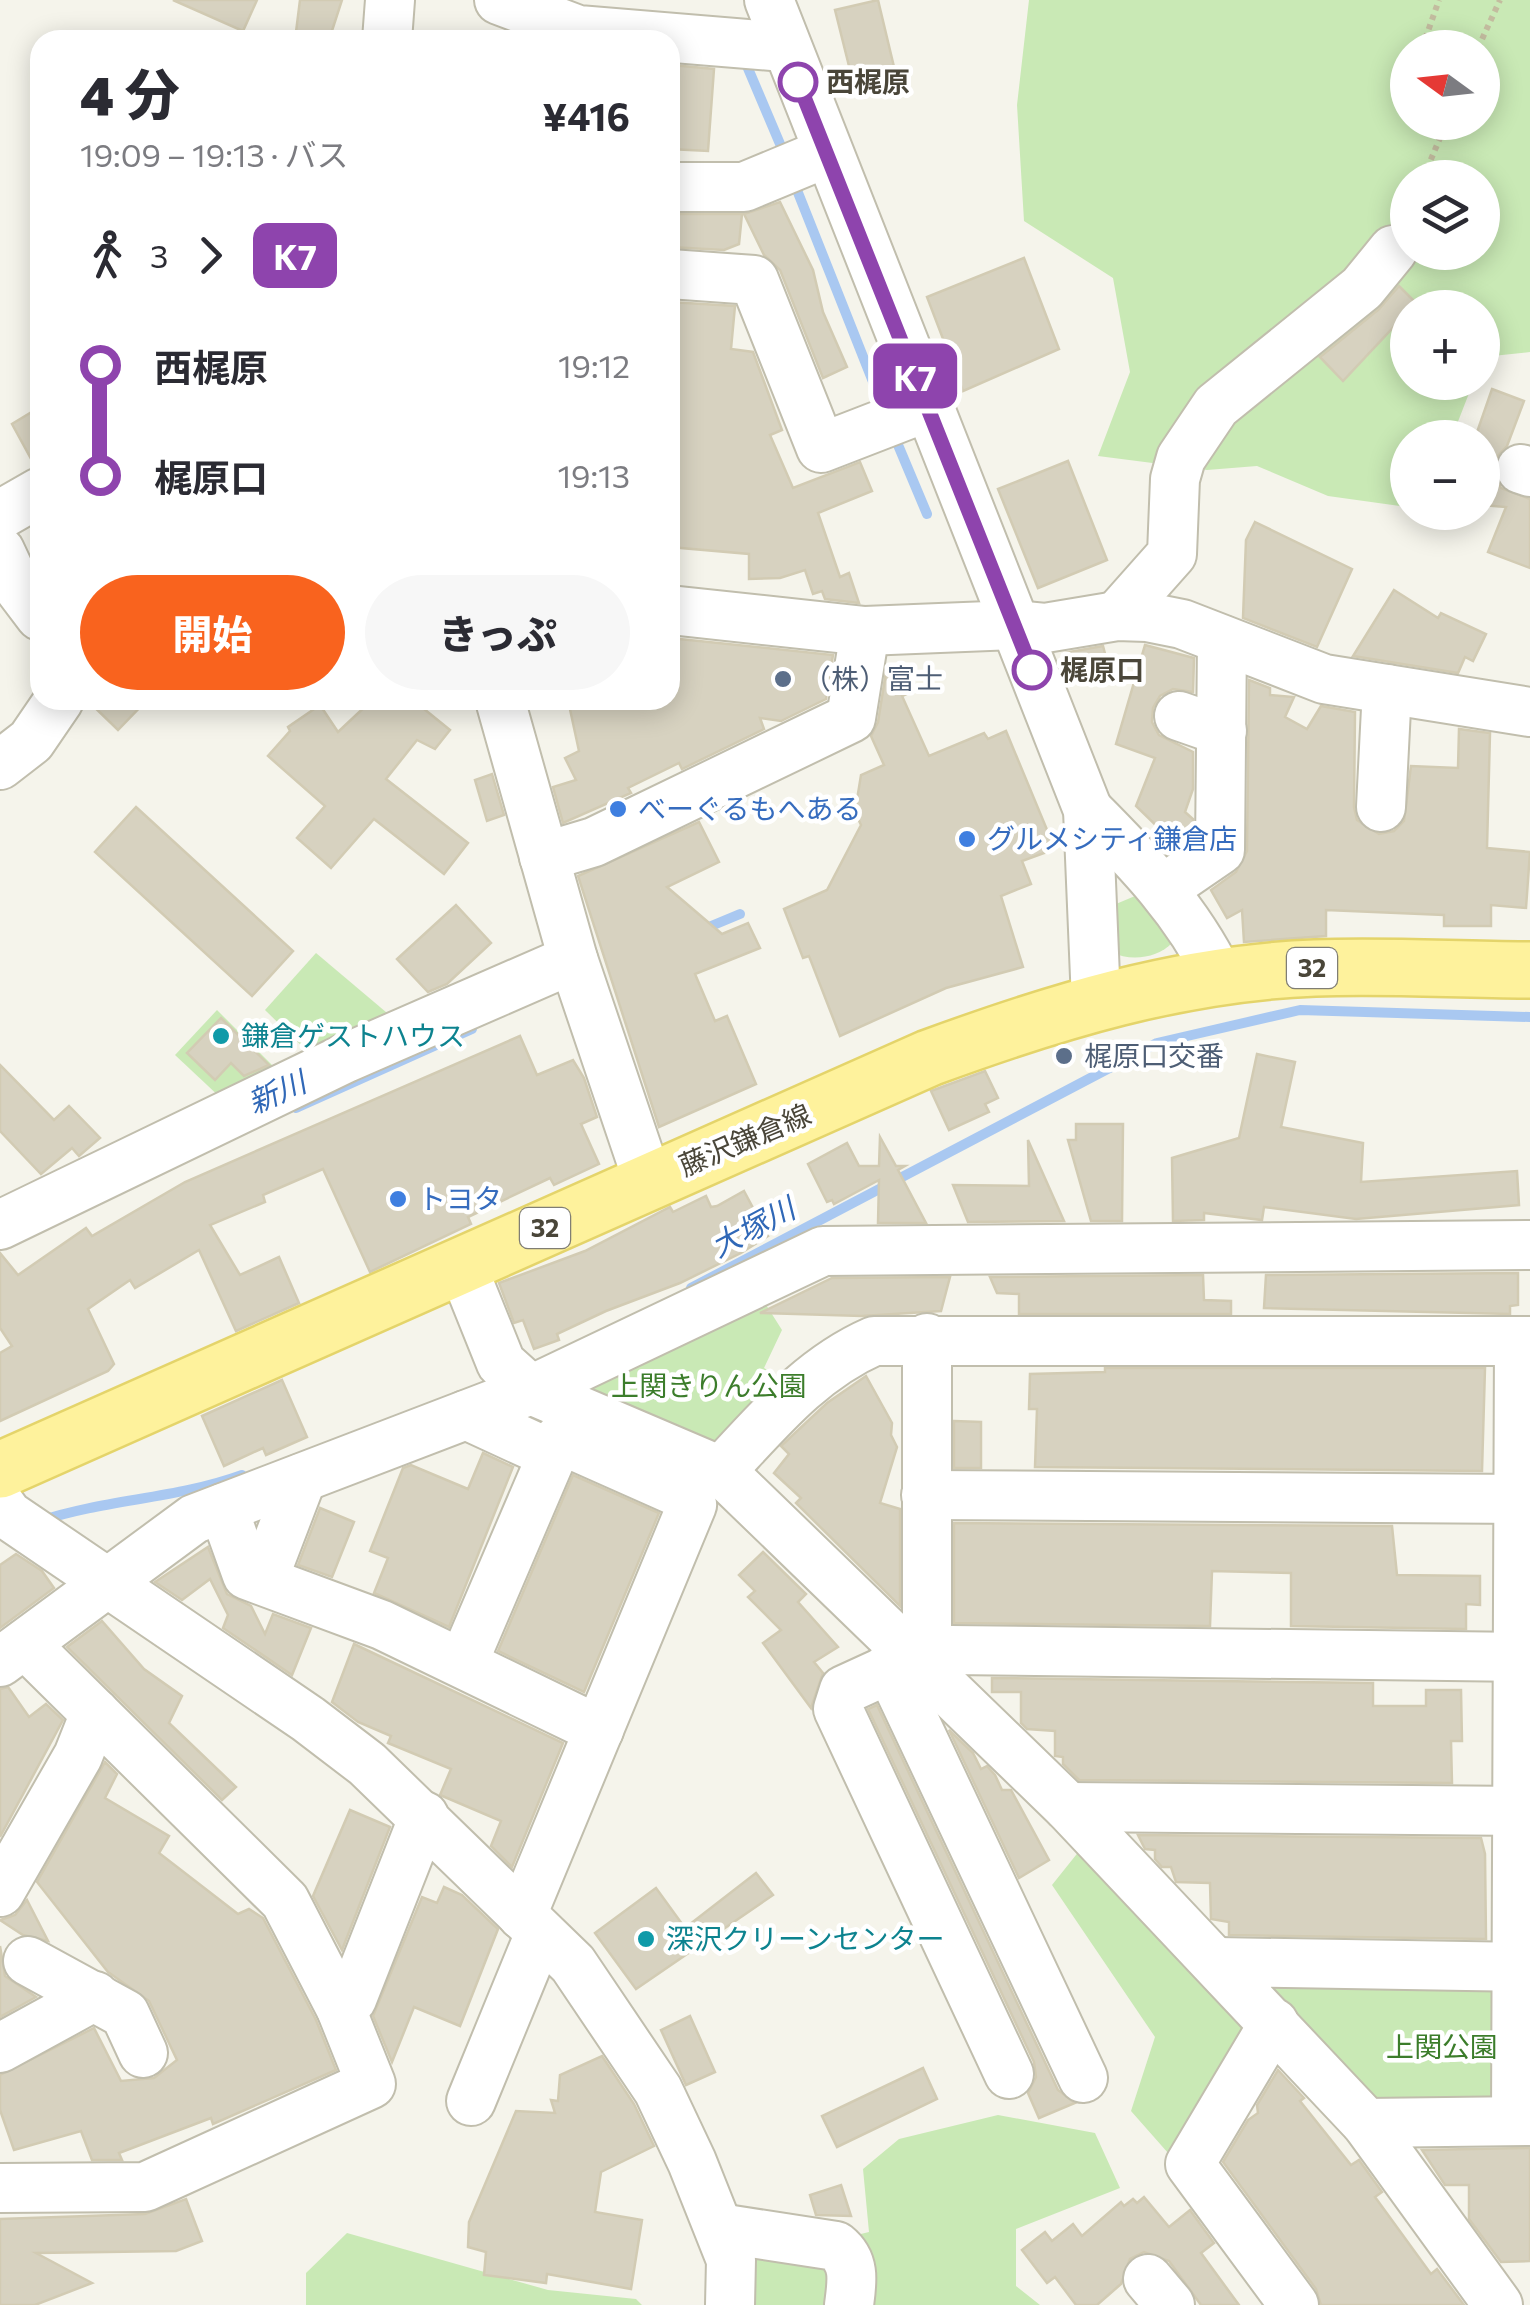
<!DOCTYPE html>
<html lang="ja">
<head>
<meta charset="utf-8">
<style>
	body { margin:0; font-family:Commissioner,"Noto Sans JP",sans-serif; background:#f7f7f7; color:#2b2b33; height:100vh; display:flex; flex-direction:column; font-size:38px; white-space:nowrap }
	* { box-sizing:border-box; margin:0 }
	p { font-size:32px; color:#7c7c81 }
	.icon { flex:none; width:55px; height:55px; fill:none; stroke:currentColor; stroke-width:2; stroke-linecap:round; stroke-linejoin:round }
	.map { position:relative; flex:1; overflow:hidden }
	.drawer { position:absolute; left:30px; top:30px; width:650px; height:680px; display:flex; flex-direction:column; background:#fff; border-radius:30px; box-shadow:0 5px 25px #0003 }
	.drawer>* { flex:none }
	.badge { padding:0 20px; border-radius:15px; font-size:35px; line-height:65px }
	.needle { width:65px; rotate:285deg }
	.fabs { position:absolute; left:1390px; top:30px; display:grid; gap:20px }
	.fabs a { display:grid; place-items:center; width:110px; height:110px; border-radius:50%; background:#fff; box-shadow:0 5px 25px #0003; font-size:50px }
	.map>.badge { position:absolute; translate:-50% -50%; box-shadow:0 0 0 5px #fff }
	.legs { display:flex; align-items:center; gap:15px; height:110px; padding:0 50px; font-size:32px }
	.legs p { margin-inline-start:auto }
	.head { display:flex; align-items:center; justify-content:space-between; height:170px; padding:0 50px }
	h1 { font-size:55px; font-weight:800; line-height:75px }
	.cta { display:flex; gap:20px; margin-top:auto; padding:20px 50px }
	.cta a { flex:1; height:115px; border-radius:60px; background:#f9631e; color:#fff; font-size:40px; font-weight:800; line-height:115px; text-align:center }
	.cta a+a { background:#f7f7f7; color:#2b2b33 }
	ul { padding:0 50px; list-style:none }
	li { display:flex; align-items:center; gap:35px; height:110px; font-size:38px }
	li i { display:grid; place-items:center; width:15px; height:100%; margin:0 12px; background:currentColor }
	li i::after { content:''; width:25px; height:25px; margin:-12px; border:8px solid; border-radius:50%; background:#fff }
	li p { margin-inline-start:auto }
	li:first-child i { background:linear-gradient(#0000 50%,currentColor 0) }
	li:last-child i { background:linear-gradient(currentColor 50%,#0000 0) }
	.map>svg:first-child { display:block }
	.green { fill:#c9e9b5; fill-rule:evenodd }
	.lines { fill:none; stroke-linecap:round; stroke-linejoin:round }
	.stream { stroke:#a9c8f1; stroke-width:10 }
	.building { fill:#d7d2c0; stroke:#d2cbb3; stroke-width:2.5 }
	.minor-casing { stroke:#c1bead; stroke-width:52 }
	.major-casing { stroke:#e4d46a; stroke-width:60 }
	.path { stroke:#c3bc9f; stroke-width:6; stroke-dasharray:5 5; stroke-linecap:butt }
	.minor { stroke:#fff; stroke-width:48 }
	.major { stroke:#fef29c; stroke-width:55 }
	.line-1-casing { stroke:#fff; stroke-width:22 }
	.line-1 { stroke:#8e44ad; stroke-width:15 }
	.stop-1-dot { fill:#fff; stroke:#8e44ad; stroke-width:5 }
	.service-dot { fill:#5c6f8a; stroke:#fff; stroke-width:4 }
	.shop-dot { fill:#3f7fe0; stroke:#fff; stroke-width:4 }
	.culture-dot { fill:#0f9aa8; stroke:#fff; stroke-width:4 }
	.labels { text-anchor:middle; stroke-width:9; stroke-linejoin:round; paint-order:stroke }
	.shield { fill:#fff; stroke:#807e74; stroke-width:2.5 }
	.shield-label { font-size:25px; font-weight:bold; fill:#4a4639 }
	.stop-label { font-size:28px; font-weight:bold; fill:#4a4639; stroke:#fff; text-anchor:start }
	.service-label { font-size:28px; fill:#4e5e75; stroke:#fff; text-anchor:start }
	.shop-label { font-size:28px; fill:#366cbe; stroke:#fff; text-anchor:start }
	.culture-label { font-size:28px; fill:#0d838f; stroke:#fff; text-anchor:start }
	.street-label { font-size:28px; fill:#4a4639; stroke:#fff }
	.park-label { font-size:28px; fill:#3c7d2b; stroke:#fff }
	.water-label { font-size:30px; font-style:italic; fill:#3068b7; stroke:#fff }
</style>
</head>
<body>
<div class="map">
<svg width="1530" height="2305" viewBox="0 0 1530 2305">
	<rect width="100%" height="100%" fill="#f5f4eb"/>
	<g class="green">
		<path d="M1029 0H1530V352L1483 357 1482 308H1408V382L1473 383 1452 437 1408 438 1407 507 1328 496 1257 466 1207 470 1098 456 1130 372 1113 278 1024 221 1017 105ZM1408 48H1482V122H1408ZM1408 178H1482V252H1408Z"/>
		<path d="M1135 896 1172 943C1158 958 1130 962 1112 952L1116 904Z"/>
		<path d="M316 953 393 1018 307 1051 265 1010Z"/>
		<path d="M217 1010 274 1067 223 1100 175 1055Z"/>
		<path d="M763 1300 782 1330 764 1368 789 1383 724 1450 580 1389Z"/>
		<path d="M1080 1850 1253 2019 1176 2162 1131 2111 1155 2037 1052 1885Z"/>
		<path d="M1269 1978 1499 1980 1509 2104 1382 2111 1266 1990Z"/>
		<path d="M998 2115 1095 2133 1120 2188 1016 2229V2286L1040 2305H726L742 2243 811 2246 869 2232 863 2169 899 2139Z"/>
		<path d="M347 2233 548 2290 636 2299 642 2305H306V2273Z"/>
	</g>
	<g class="lines">
		<g class="stream">
			<path d="M747 66 783 151"/>
			<path d="M793 180 883 407"/>
			<path d="M893 433 927 514"/>
			<path d="M704 929 740 914"/>
			<path d="M296 1108 472 1029"/>
			<path d="M691 1288 1157 1043 1300 1010 1530 1017"/>
			<path d="M40 1521C107 1499 176 1499 242 1475"/>
		</g>
	</g>
	<g class="building">
		<path d="M173 0H257L243 31Z"/>
		<path d="M300 0H342L329 40H295Z"/>
		<path d="M878 0 895 71 853 82 835 10Z"/>
		<path d="M672 65 714 69 708 151 670 149Z"/>
		<path d="M780 202 813 270 823 312 847 367 823 378 780 270 764 255 744 214Z"/>
		<path d="M670 214H742L739 244 724 250 670 247Z"/>
		<path d="M1024 258 1059 349 963 391 927 297Z"/>
		<path d="M1399 286 1416 303 1343 381 1320 357 1379 309Z"/>
		<path d="M670 302 735 306 731 349 753 352 782 430 770 435 793 488 860 462 872 491 818 513 840 577 849 573 859 603 825 599 822 591 813 594 805 570 780 578 749 579V554L670 547Z"/>
		<path d="M1492 389 1524 401 1507 446 1495 459 1494 474 1501 488 1530 499V568L1488 552 1506 507 1482 505V438H1475Z"/>
		<path d="M40 407V465L35 466 12 424Z"/>
		<path d="M1068 461 1107 560 1038 588 998 489Z"/>
		<path d="M1255 522 1352 569 1317 647 1243 618 1246 540Z"/>
		<path d="M1394 590 1438 618 1441 613 1486 634 1473 661 1465 657 1458 673 1353 656Z"/>
		<path d="M670 638 833 655 826 699 781 721 760 718 764 729 682 769 679 763 628 788 631 793 563 823 553 787 576 780 565 758 579 751 568 700H670Z"/>
		<path d="M1145 645 1194 658 1193 692 1173 689 1160 696 1153 708 1152 722 1159 735 1193 752V789L1185 812 1193 819V835L1177 846 1136 806 1155 758 1116 744Z"/>
		<path d="M1103 646 1107 661 1080 668 1078 662 1067 665 1064 653Z"/>
		<path d="M900 666 911 692 902 696 929 756 984 733 988 739 1006 731 1055 849 1022 861 1031 884 1001 896 1023 967 946 988 840 1036 809 956 803 958 784 909 827 890 861 825 855 812 861 775 884 765 871 736 878 722 886 672Z"/>
		<path d="M1249 680 1270 688V695L1294 697 1285 717 1307 729 1321 706 1355 712 1354 807 1357 820 1379 834 1394 831 1404 821 1411 766 1458 768 1459 729 1490 733 1487 848 1530 852 1526 908 1491 905V926H1444V915L1326 910V936L1244 942 1242 910 1227 918 1211 890 1236 872 1247 851Z"/>
		<path d="M87 700H147L118 730Z"/>
		<path d="M372 700H413L450 730 435 749 417 740 386 779 468 843 444 874 374 819 331 868 297 838 325 806 268 756 290 731 288 727 320 705 338 732Z"/>
		<path d="M492 774 504 815 487 821 475 780Z"/>
		<path d="M136 807 293 951 252 996 95 852Z"/>
		<path d="M699 822 719 862 667 887 722 934 748 923 760 948 695 974 715 1021 727 1016 756 1084 659 1127 578 876Z"/>
		<path d="M456 905 491 943 447 984 428 992 397 959Z"/>
		<path d="M221 1018 269 1065 244 1076 231 1063 215 1080 187 1053Z"/>
		<path d="M520 1036 537 1075 573 1060 584 1078 597 1117 581 1124 599 1164 554 1185 550 1178 468 1217 471 1224 370 1272 323 1169 263 1195 265 1202 210 1225 240 1275 279 1257 299 1303 236 1331 199 1250 135 1288 130 1280 88 1309 114 1364 108 1371 0 1421V1353L12 1346 0 1328V1253L18 1275 86 1228 92 1236 185 1182Z"/>
		<path d="M1257 1054 1295 1062 1281 1127 1363 1143 1361 1182 1517 1171 1519 1205 1356 1219 1264 1207 1262 1220 1204 1213V1220L1173 1221 1172 1158 1239 1138Z"/>
		<path d="M0 1065 54 1120 69 1106 100 1138 79 1156 72 1148 41 1174 0 1131Z"/>
		<path d="M985 1071 998 1098 985 1104 989 1112 949 1130 931 1091Z"/>
		<path d="M1076 1124H1123L1122 1221H1091L1068 1140H1076Z"/>
		<path d="M880 1137 896 1166H905L898 1170 926 1223H878L879 1180 834 1204 832 1200 827 1202 808 1164 847 1143 859 1166H879Z"/>
		<path d="M1028 1140 1064 1221 968 1222 953 1185 1029 1186Z"/>
		<path d="M744 1191 768 1236 741 1253 680 1283 606 1311 557 1334 559 1340 534 1349 523 1320 514 1323 499 1283 585 1251 670 1207 673 1212 706 1196 711 1207 717 1206Z"/>
		<path d="M1518 1273V1305L1510 1306V1314L1264 1308 1266 1275Z"/>
		<path d="M1203 1275 1204 1300 1231 1301V1314H1019V1294L997 1293 990 1277Z"/>
		<path d="M950 1277 941 1311 862 1316 760 1313 832 1278Z"/>
		<path d="M1105 1368H1485L1482 1471 1035 1467 1037 1409H1029L1030 1374 1105 1372Z"/>
		<path d="M866 1376 892 1423 891 1435 897 1447 880 1503 900 1509V1606L796 1503 801 1498 774 1473 789 1454 781 1446 827 1403Z"/>
		<path d="M282 1380 307 1437 266 1455 263 1448 224 1466 202 1416Z"/>
		<path d="M954 1421 981 1422V1468H954Z"/>
		<path d="M483 1453 513 1467 449 1627 374 1593 388 1558 370 1551 403 1468 411 1465 468 1489Z"/>
		<path d="M573 1475 659 1513 584 1692 498 1651Z"/>
		<path d="M320 1508 354 1522 332 1577 298 1565Z"/>
		<path d="M954 1523 1392 1526 1397 1575 1480 1576V1605L1466 1604V1629L1291 1626V1573L1212 1571 1210 1626 954 1623Z"/>
		<path d="M208 1547 227 1594 251 1606 265 1634 273 1614 311 1628 292 1675 223 1628 228 1615 210 1579 182 1600 155 1582Z"/>
		<path d="M763 1552 806 1594 798 1602 838 1647 814 1662 823 1673 811 1708 763 1643 781 1630 748 1597 755 1591 739 1575Z"/>
		<path d="M16 1554 42 1571 54 1588 0 1628V1565Z"/>
		<path d="M102 1621 144 1669 182 1696 169 1723 236 1787 222 1800 67 1647Z"/>
		<path d="M354 1644 563 1743 512 1867 491 1846 501 1821 440 1795 451 1769 388 1743 391 1736 358 1722 332 1702Z"/>
		<path d="M992 1678 1373 1683V1706H1426V1690H1461L1462 1741H1451L1452 1783 1079 1780 1063 1764V1757L1055 1756V1731L1027 1729 1021 1723V1692H992Z"/>
		<path d="M8 1687 29 1717 46 1704 63 1720 0 1837V1689Z"/>
		<path d="M877 1705 1058 2090 1075 2103 1039 2118 1028 2093 1036 2077 1034 2062 868 1709Z"/>
		<path d="M949 1730 973 1753 981 1769 987 1766 995 1775 1002 1790H1011L1049 1860 1019 1878Z"/>
		<path d="M105 1762 117 1774 105 1798 169 1836 159 1853 238 1914 249 1909 263 1918 316 2020 336 2070 213 2124 211 2118 119 2153 122 2160H92L81 2131 14 2150 0 2110V2075L94 2028 121 2081 154 2078 177 2060 149 2001 108 1972 37 1882Z"/>
		<path d="M350 1810 390 1827 342 1950 313 1896Z"/>
		<path d="M1138 1835 1481 1838 1485 1854 1486 1939 1229 1935V1922L1211 1919 1210 1883 1176 1882 1171 1867H1162L1155 1859V1850L1145 1849Z"/>
		<path d="M756 1873 773 1895 636 1989 595 1933 656 1888 685 1928Z"/>
		<path d="M444 1887 462 1895 498 1929 460 2026 414 2007 392 2062 373 2016 422 1897 437 1903Z"/>
		<path d="M27 1900 48 1941 23 1935 0 1920 15 1915Z"/>
		<path d="M0 1946 5 1976 36 1997 0 2017Z"/>
		<path d="M690 2016 715 2072 686 2085 661 2030Z"/>
		<path d="M602 2056 634 2104 654 2146 601 2172 595 2212 642 2220 631 2289 547 2274 546 2283 484 2275 486 2252 468 2247 469 2222 516 2111 555 2113 551 2100 558 2101 560 2075Z"/>
		<path d="M923 2068 937 2099 837 2147 822 2116Z"/>
		<path d="M1278 2070 1304 2098 1300 2101 1351 2165 1359 2160 1382 2192 1375 2197 1431 2274 1437 2269 1464 2305H1321L1316 2289 1223 2162 1248 2120 1258 2113 1257 2105Z"/>
		<path d="M1530 2148V2261L1501 2262 1469 2219V2185H1445L1422 2150Z"/>
		<path d="M841 2185 851 2216 816 2215 810 2195Z"/>
		<path d="M1144 2197 1169 2227 1190 2210 1214 2243 1201 2253 1239 2305H1201L1169 2261 1144 2252 1130 2259 1121 2284 1097 2305H1076L1055 2277 1047 2283 1022 2250 1045 2232 1052 2241 1073 2224 1082 2236 1121 2202 1124 2206 1133 2199 1137 2203Z"/>
		<path d="M186 2199 202 2241 176 2251 36 2253 92 2283 35 2305H0V2219L145 2214Z"/>
	</g>
	<g class="lines">
		<g class="minor-casing">
			<g id="minor">
				<path d="M499 0 578 30 784 47"/>
				<path d="M769 0 1088 810 1096 1001"/>
				<path d="M387 40 390 0"/>
				<path d="M670 187H744L826 153"/>
				<path d="M670 274 754 280 821 448 927 407"/>
				<path d="M1521 469 1530 472"/>
				<path d="M0 515 40 492"/>
				<path d="M0 551 15 583 40 616"/>
				<path d="M670 610 865 631 1014 625 1045 628 1117 616 1147 617 1182 624 1324 679 1530 712"/>
				<path d="M1117 616 1172 554 1175 479 1181 458 1216 406 1362 288 1393 250"/>
				<path d="M500 700 573 959 648 1181"/>
				<path d="M1179 716 1222 731"/>
				<path d="M0 765 31 741 59 700"/>
				<path d="M1381 807 1387 689"/>
				<path d="M1088 810C1139 861 1187 911 1219 977"/>
				<path d="M544 857 594 842 851 718 865 631"/>
				<path d="M1163 889 1220 850 1222 640"/>
				<path d="M0 1225 346 1058 573 959"/>
				<path d="M462 1266 501 1363 531 1390 721 1471 1068 1807 1366 2123 1498 2305"/>
				<path d="M466 1415 553 1455"/>
				<path d="M721 1471C768 1421 810 1369 874 1341H1530"/>
				<path d="M926 1495 1530 1499"/>
				<path d="M0 1504 8 1515 308 1719 367 1764 573 1964 658 2090 692 2162 731 2260 730 2305"/>
				<path d="M223 1508 247 1575 382 1625 599 1730"/>
				<path d="M263 1580 302 1478"/>
				<path d="M927 1652V1338"/>
				<path d="M0 1662 194 1519 531 1390 823 1251 1530 1245"/>
				<path d="M463 1663 559 1439 685 1495 692 1505 522 1915"/>
				<path d="M889 1667 1083 2078"/>
				<path d="M1068 1807 1530 1811"/>
				<path d="M0 1892 78 1756 95 1713"/>
				<path d="M28 1961 125 2014 143 2053"/>
				<path d="M1217 1962 1530 1967"/>
				<path d="M341 2009 352 1999 424 1816"/>
				<path d="M1274 2023 1190 2164 1294 2305"/>
				<path d="M0 2048 95 1996"/>
				<path d="M1009 2074 838 1709 844 1690 927 1652 951 1650 1530 1657"/>
				<path d="M471 2101 540 1933"/>
				<path d="M1516 2121 1519 1341"/>
				<path d="M1366 2123 1530 2121"/>
				<path d="M0 2188 145 2187 371 2084 341 2009 285 1901 25 1644"/>
				<path d="M719 2228 836 2246C856 2262 852 2282 849 2305"/>
				<path d="M1148 2279 1170 2305"/>
			</g>
		</g>
		<g class="major-casing">
			<path id="major" d="M0 1470 929 1058C1054 1012 1180 973 1315 968 1386 965 1459 970 1530 970"/>
		</g>
		<g class="path">
			<path d="M1422 48 1439 0"/>
			<path d="M1478 48 1500 0"/>
			<path d="M1408 86V94"/>
			<path d="M1423 178 1443 131 1434 122"/>
		</g>
		<use href="#minor" class="minor"/>
		<use href="#major" class="major"/>
	</g>
	<g class="lines">
		<g class="line-1-casing">
			<path id="line-1" d="M798 82 1032 670"/>
		</g>
		<use href="#line-1" class="line-1"/>
	</g>
	<g class="stop-1-dot">
		<circle cx="798" cy="82" r="18"/>
		<circle cx="1032" cy="670" r="18"/>
	</g>
	<g class="service-dot">
		<circle cx="783" cy="679" r="10"/>
		<circle cx="1064" cy="1056" r="10"/>
	</g>
	<g class="shop-dot">
		<circle cx="618" cy="809" r="10"/>
		<circle cx="967" cy="839" r="10"/>
		<circle cx="398" cy="1199" r="10"/>
	</g>
	<g class="culture-dot">
		<circle cx="221" cy="1036" r="10"/>
		<circle cx="646" cy="1939" r="10"/>
	</g>
	<g class="labels">
		<g class="shield">
			<rect x="1287" y="948" width="50" height="40" rx="8"/>
			<rect x="520" y="1208" width="50" height="40" rx="8"/>
		</g>
		<g class="shield-label">
			<text x="1312" y="977">32</text>
			<text x="545" y="1237">32</text>
		</g>
		<g class="stop-label">
			<text x="826" y="92">西梶原</text>
			<text x="1060" y="680">梶原口</text>
		</g>
		<g class="service-label">
			<text x="803" y="689">（株）富士</text>
			<text x="1084" y="1066">梶原口交番</text>
		</g>
		<g class="shop-label">
			<text x="638" y="819">べーぐるもへある</text>
			<text x="987" y="849">グルメシティ鎌倉店</text>
			<text x="418" y="1209">トヨタ</text>
		</g>
		<g class="culture-label">
			<text x="241" y="1046">鎌倉ゲストハウス</text>
			<text x="666" y="1949">深沢クリーンセンター</text>
		</g>
		<g class="street-label">
			<text transform="translate(745 1140) rotate(-23)" y="10">藤沢鎌倉線</text>
		</g>
		<g class="park-label">
			<text x="709" y="1396">上関きりん公園</text>
			<text x="1442" y="2057">上関公園</text>
		</g>
		<g class="water-label">
			<text transform="translate(277 1093) rotate(-24)" y="10">新川</text>
			<text transform="translate(753 1228) rotate(-28)" y="10">大塚川</text>
		</g>
	</g>
</svg>
<div class="fabs">
<a><svg class="needle" viewBox="-14 -14 28 28"><path d="M0-13l5 13h-10z" fill="#e53935"/><path d="M0 13l5-13h-10z" fill="#7c7c81"/></svg></a>
<a><svg class="icon" aria-label="layers" viewBox="0 0 24 24"><path d="M12 4l9 5-9 5-9-5zM3 14l9 5 9-5"/></svg></a>
<a>+</a>
<a>−</a>
</div>
<b class="badge" style="left:915px;top:376px;background:#8e44ad;color:#fff">K7</b>
<section class="drawer">
<div class="head"><div><h1>4 分</h1><p>19:09 – 19:13 · バス</p></div><b>¥416</b></div>
<div class="legs"><svg class="icon" aria-label="walk" viewBox="0 0 24 24"><circle cx="13" cy="4" r="2"/><path d="M13 8l-2 6 4 7M11 14l-3 7M7 12l3-4h3l4 4"/></svg>3<svg class="icon" aria-label="forward" viewBox="0 0 24 24"><path d="M9 5l7 7-7 7"/></svg><b class="badge" style="background:#8e44ad;color:#fff">K7</b></div>
<ul>
<li><i style="color:#8e44ad"></i><b>西梶原</b><p>19:12</p></li>
<li><i style="color:#8e44ad"></i><b>梶原口</b><p>19:13</p></li>
</ul>
<div class="cta"><a>開始</a><a>きっぷ</a></div>
</section>
</div>
</body>
</html>
